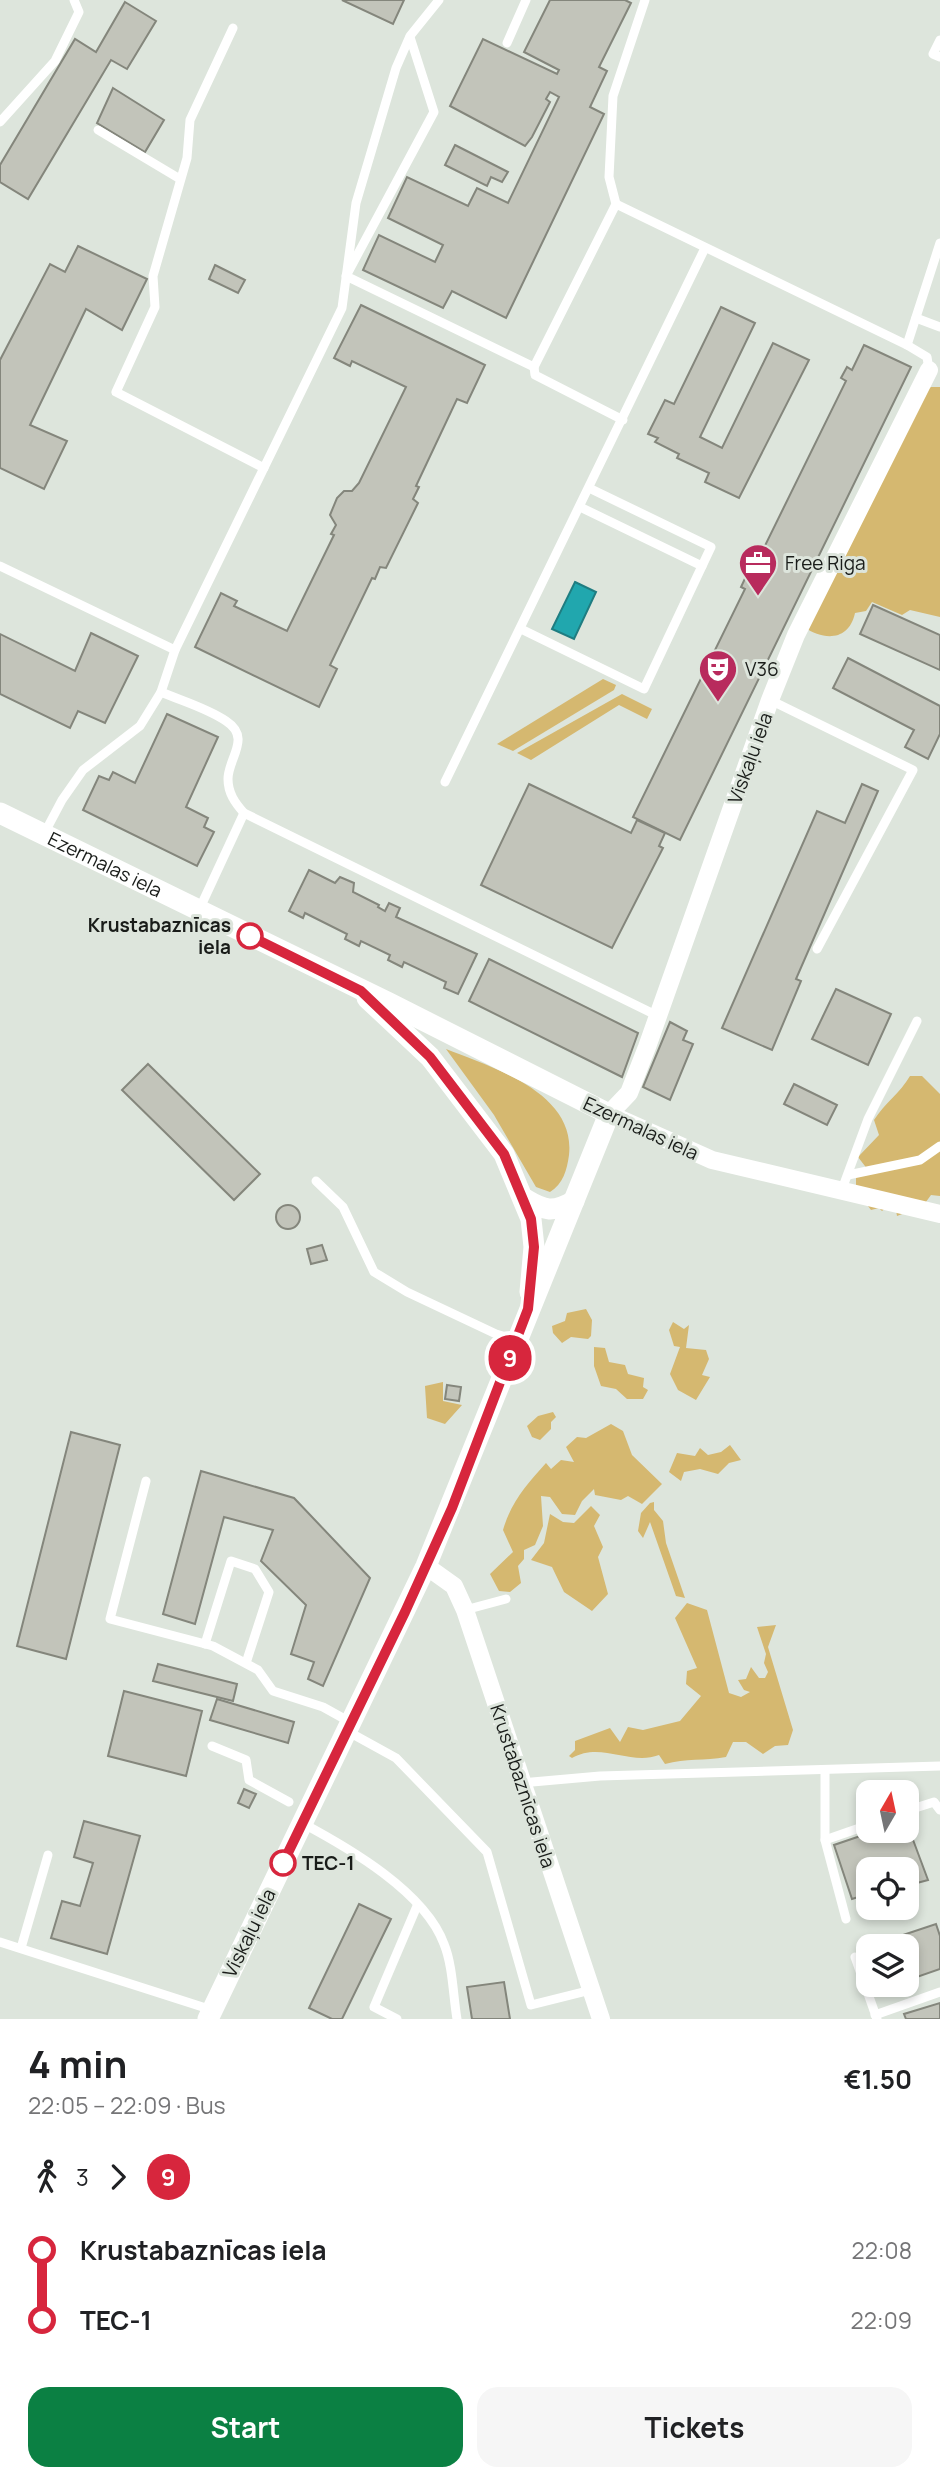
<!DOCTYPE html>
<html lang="en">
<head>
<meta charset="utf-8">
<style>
	body { margin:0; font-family:Manrope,sans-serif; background:#f6f6f6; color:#202124; height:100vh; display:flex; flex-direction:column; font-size:26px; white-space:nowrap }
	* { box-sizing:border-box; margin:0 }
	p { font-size:23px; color:#757577 }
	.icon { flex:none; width:38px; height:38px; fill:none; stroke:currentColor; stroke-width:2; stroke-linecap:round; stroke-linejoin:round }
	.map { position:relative; height:2019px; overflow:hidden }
	.sheet { display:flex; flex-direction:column; background:#fff; flex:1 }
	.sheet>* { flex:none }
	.badge { padding:0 14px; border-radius:23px; font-size:24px; line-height:46px }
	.needle { width:46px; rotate:9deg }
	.fabs { position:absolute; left:856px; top:1780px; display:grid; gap:14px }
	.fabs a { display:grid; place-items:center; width:63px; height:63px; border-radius:14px; background:#fff; box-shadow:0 4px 10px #0003; font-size:35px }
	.map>.badge { position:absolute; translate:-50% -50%; box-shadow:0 0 0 4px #fff }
	.legs { display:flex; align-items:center; gap:10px; height:77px; padding:0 28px; font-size:23px }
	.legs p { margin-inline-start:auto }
	.head { display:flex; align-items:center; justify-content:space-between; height:119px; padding:0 28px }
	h1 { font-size:38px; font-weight:700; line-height:52px }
	.primary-button { display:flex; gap:14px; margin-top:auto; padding:14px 28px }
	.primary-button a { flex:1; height:80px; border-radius:21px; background:#0b8043; color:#fff; font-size:28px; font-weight:700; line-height:80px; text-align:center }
	.primary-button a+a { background:#f6f6f6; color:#202124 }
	ul { padding:0 28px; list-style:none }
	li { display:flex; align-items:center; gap:24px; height:70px; font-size:26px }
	li i { display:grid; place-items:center; width:10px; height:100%; margin:0 9px; background:currentColor }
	li i::after { content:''; width:18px; height:18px; margin:-9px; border:5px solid; border-radius:50%; background:#fff }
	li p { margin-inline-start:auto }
	li:first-child i { background:linear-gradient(#0000 50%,currentColor 0) }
	li:last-child i { background:linear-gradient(currentColor 50%,#0000 0) }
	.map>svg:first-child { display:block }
	.green { fill:#d5b870 }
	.water { fill:#21a7ae; stroke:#1f7d81; stroke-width:2 }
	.building { fill:#c2c4ba; stroke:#84867c; stroke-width:2 }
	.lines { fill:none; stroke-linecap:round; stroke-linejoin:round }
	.service { stroke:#fff; stroke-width:9 }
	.minor { stroke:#fff; stroke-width:18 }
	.tertiary { stroke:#fff; stroke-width:21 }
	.line-1-casing { stroke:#fff; stroke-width:16 }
	.line-1 { stroke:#d7263d; stroke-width:10 }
	.stop-1-dot { fill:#fff; stroke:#d7263d; stroke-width:3.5 }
	.labels { text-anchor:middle; stroke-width:6; stroke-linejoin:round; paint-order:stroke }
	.poi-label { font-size:19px; fill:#191c19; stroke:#dde5dc; text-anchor:start }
	.street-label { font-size:19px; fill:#191c19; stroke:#dde5dc }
	.stop-label { font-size:19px; font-weight:bold; fill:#191c19; stroke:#dde5dc; text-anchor:end }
</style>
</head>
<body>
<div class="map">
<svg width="940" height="2019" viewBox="0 0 940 2019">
	<rect width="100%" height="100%" fill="#dde5dc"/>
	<g class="green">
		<path d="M931 387H940V617L910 610 902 615 872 602 866 611 855 613C849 641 824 641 804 627L923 392Z"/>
		<path d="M603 679 616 685 614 690 513 751 497 744Z"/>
		<path d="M622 694 652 709 647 719 619 705 531 760 517 753Z"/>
		<path d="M446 1049C491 1067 576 1092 569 1155 567 1170 563 1184 550 1192L536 1187 494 1115Z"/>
		<path d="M910 1076H922L940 1094V1196L931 1195 923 1206 897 1216 896 1210 887 1207 882 1211 879 1208 871 1210 856 1190V1174L868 1170 858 1157 879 1135 874 1120C885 1103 900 1093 910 1076Z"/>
		<path d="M586 1309 592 1320 591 1336 588 1339 571 1337 562 1343 553 1333 552 1326 565 1321 567 1313Z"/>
		<path d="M673 1322 684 1329 689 1325 686 1348 706 1350 709 1359 702 1375 710 1377 696 1400 678 1390 670 1374 680 1347 674 1346 669 1330Z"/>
		<path d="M594 1347 605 1348 609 1362 625 1365 628 1374 644 1378 643 1387 648 1390 643 1399H627L616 1389 601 1386 594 1366Z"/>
		<path d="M443 1382V1401L462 1405 445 1424 427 1418 425 1386Z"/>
		<path d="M553 1412 556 1417 551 1422V1429L540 1440 532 1437 527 1426 538 1416Z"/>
		<path d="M611 1424 623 1431 632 1455 662 1484 642 1504 628 1496 621 1500 595 1495 594 1489 582 1501 575 1515 562 1514 550 1497 541 1496 543 1526 535 1545 524 1550V1559L518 1566 521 1583 510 1592 499 1591 490 1574 513 1552 503 1530C511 1502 527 1484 546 1463L551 1469 561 1460 574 1462 566 1447 577 1437 586 1438Z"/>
		<path d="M730 1445 741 1460 729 1463 718 1474 700 1469 684 1472 681 1481 669 1472 677 1453 695 1456 700 1448 708 1455 721 1452Z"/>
		<path d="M654 1502V1510L663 1521 666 1543 685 1598 676 1596 650 1522 643 1538 638 1531 641 1513 650 1503Z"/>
		<path d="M591 1506 600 1515 594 1526 603 1547 598 1557 608 1594 592 1611 564 1592 552 1567 531 1560 544 1543 550 1514 563 1522 574 1523Z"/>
		<path d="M687 1603 707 1610 729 1693 741 1697 750 1692 744 1690 738 1680 746 1679 751 1667 759 1678H765L768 1672 764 1663 766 1654 757 1627 776 1625 768 1647 793 1730 788 1745 775 1746 763 1754 746 1742H733L726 1757C704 1761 686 1758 665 1764L659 1755C630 1766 601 1741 572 1758L569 1756 575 1750V1741L610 1728 620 1742 628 1727 643 1730 680 1721 701 1696 686 1684 687 1671 697 1668 675 1618Z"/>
	</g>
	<path class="water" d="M575 582 596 592 574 639 552 629Z"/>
	<g class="building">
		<path d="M342 0H404L393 24Z"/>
		<path d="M550 0H625L631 3 599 67 607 71 590 107 604 114 506 318 452 291 443 308 363 270 379 235 435 262 443 245 388 218 407 177 468 206 477 188 508 203 559 97 550 92 546 99 550 102 532 137 525 146 450 106 483 39 557 74 559 70 524 52Z"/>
		<path d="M125 2 156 21 127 69 111 60 28 199 0 182V165L75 39 96 52Z"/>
		<path d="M113 88 164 120 145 152 97 123Z"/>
		<path d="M455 145 508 172 502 182 491 177 487 186 445 165Z"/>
		<path d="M78 246 147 279 122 330 86 309 30 425 67 441 44 489 0 468V360L50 264 65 272Z"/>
		<path d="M215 265 245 280 238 293 209 279Z"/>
		<path d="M361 305 485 365 467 403 457 399 416 486 419 487 413 499 418 503 386 568 380 567 375 579 372 578 330 665 337 669 319 707 195 647 221 593 237 601 234 606 287 631 334 535 331 534 336 525 330 515 337 498 344 491H352L359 483 406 387 352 361 350 366 334 358Z"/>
		<path d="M721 307 755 323 700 437 722 448 773 343 809 360 739 498 705 482 709 473 677 458 679 454 655 442 658 438 648 434 665 400 674 404Z"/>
		<path d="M864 345 911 367 680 840 633 817 745 589 741 587 749 570 752 572 846 381 841 378 847 367 852 370Z"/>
		<path d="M873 605 940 635V670L860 634Z"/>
		<path d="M91 633 138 656 105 723 78 711 70 728 0 694V634L75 671Z"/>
		<path d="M848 658 940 706V734L928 759 905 747 914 730 833 688Z"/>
		<path d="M167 714 218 737 186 807 208 818 204 827 214 832 197 866 83 810 99 776 109 780 113 772 135 783Z"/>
		<path d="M529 784 631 833 637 820 665 833 659 846 663 848 612 948 481 885Z"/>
		<path d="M862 784 878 791 796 979 801 981 772 1050 722 1028 817 811 845 823Z"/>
		<path d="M309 870 335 883 340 877 354 883 353 892 379 905 378 907 385 911 389 903 400 908 396 917 477 954 458 994 444 988 446 982 404 962 402 967 388 960 390 955 361 941 359 946 345 939 347 934 305 913 303 918 289 911Z"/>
		<path d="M489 959 638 1033 622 1077 469 1001Z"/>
		<path d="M836 989 891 1014 868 1065 812 1039Z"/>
		<path d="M670 1022 687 1031 683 1040 693 1044 670 1100 643 1087Z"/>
		<path d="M148 1064 260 1174 234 1200 122 1090Z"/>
		<path d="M794 1084 837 1105 827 1125 784 1104Z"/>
		<circle cx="288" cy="1217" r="12"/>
		<path d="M322 1245 327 1260 311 1264 307 1249Z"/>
		<path d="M447 1385 461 1387 459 1401 445 1399Z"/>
		<path d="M71 1432 120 1445 66 1659 17 1646Z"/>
		<path d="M201 1471 294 1498 370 1578 323 1686 308 1679 314 1662 291 1654 306 1605 261 1561 273 1530 224 1517 195 1624 163 1614Z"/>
		<path d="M158 1664 237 1684 233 1701 153 1681Z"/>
		<path d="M124 1691 202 1711 186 1776 108 1756Z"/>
		<path d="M217 1699 294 1722 288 1743 210 1720Z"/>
		<path d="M244 1789 256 1794 249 1808 238 1803Z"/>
		<path d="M84 1821 140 1836 107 1954 51 1938 62 1901 80 1906 93 1863 74 1857Z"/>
		<path d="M906 1821 928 1880 906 1886V1869H868V1894L852 1899 834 1845 878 1830H906Z"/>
		<path d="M359 1904 391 1919 342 2019H332L309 2008Z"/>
		<path d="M936 1924 940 1936V1969L908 1980 906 1984V1946H870Z"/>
		<path d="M504 1982 510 2019H472L467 1987Z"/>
		<path d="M940 2003V2019H906L904 2014Z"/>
	</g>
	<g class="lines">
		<g class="service">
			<path d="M439 0 410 36 396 68 356 203 342 308 175 650 161 692C182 701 207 708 226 721 252 738 228 758 228 779 228 793 235 803 244 813L658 1016"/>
			<path d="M233 28 190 120 187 158 153 276 155 307 116 392 264 468"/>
			<path d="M410 37 434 112 346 276 534 367 616 204 609 177 613 96 645 0"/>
			<path d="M940 40 933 54 940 57"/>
			<path d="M507 43 526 0"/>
			<path d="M0 122 55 61 79 12 74 0"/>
			<path d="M98 130 180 179"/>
			<path d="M616 204 907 345 927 357 929 370"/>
			<path d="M916 318 940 327"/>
			<path d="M907 345 940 243"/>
			<path d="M534 367 535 375 623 420"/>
			<path d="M580 507 702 566"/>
			<path d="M0 566 175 650"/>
			<path d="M521 629 644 689 711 547 589 488"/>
			<path d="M770 700 913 770 817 949"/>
			<path d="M445 782 705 248"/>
			<path d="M44 834 62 800 83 770 140 726 161 692"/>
			<path d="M199 910 244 813"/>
			<path d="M848 1175 920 1160 940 1146"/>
			<path d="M316 1181 343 1207 374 1272 407 1292 496 1334 516 1340"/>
			<path d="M841 1192 868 1119 917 1021"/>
			<path d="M146 1481 110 1619 213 1646 258 1670 273 1691 323 1707 350 1722"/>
			<path d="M465 1610 506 1599"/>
			<path d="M205 1644 231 1561 255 1569 269 1592 246 1663"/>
			<path d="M347 1731 396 1758 487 1852 531 2005 591 1990"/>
			<path d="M212 1746 246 1760 249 1780 289 1802"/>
			<path d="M825 1770V1840L846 1919"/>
			<path d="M521 1783 600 1776 940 1766"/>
			<path d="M906 1811 934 1802 940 1810"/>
			<path d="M302 1823C349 1848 425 1892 444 1944 453 1966 453 1996 457 2019"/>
			<path d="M825 1840 868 1825"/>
			<path d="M0 1942 212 2010"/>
			<path d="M21 1948 48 1855"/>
			<path d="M855 1957 877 2019"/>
			<path d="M875 2015 940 1992"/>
			<path d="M397 2019 374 2007 417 1906"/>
		</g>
		<g class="minor">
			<path d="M929 370 796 635 770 700 647 1047 629 1093 609 1114 712 1160 940 1214"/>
			<path d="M426 1566 454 1586 465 1610 601 2019"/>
		</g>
		<g class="tertiary">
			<path id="s1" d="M0 813 389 1003 609 1114 426 1566 208 2019"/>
			<path d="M367 998 430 1057 504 1154 531 1219 534 1247 530 1292"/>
			<path d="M525 1199C545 1211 553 1213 574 1201"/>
		</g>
	</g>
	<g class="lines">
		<g class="line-1-casing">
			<path id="line-1" d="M250 936 361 991 430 1057 504 1154 531 1219 534 1247 528 1309 452 1508 405 1612 283 1863"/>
		</g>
		<use href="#line-1" class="line-1"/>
	</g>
	<defs>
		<g id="office-pin" transform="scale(2.0125)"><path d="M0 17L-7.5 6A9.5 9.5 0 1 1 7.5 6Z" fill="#b82b5d" stroke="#dde5dc"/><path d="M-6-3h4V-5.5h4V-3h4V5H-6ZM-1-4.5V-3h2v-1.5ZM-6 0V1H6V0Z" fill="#fff"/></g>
		<g id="theatre-pin" transform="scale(2.0125)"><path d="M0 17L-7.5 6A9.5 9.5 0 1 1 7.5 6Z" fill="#b82b5d" stroke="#dde5dc"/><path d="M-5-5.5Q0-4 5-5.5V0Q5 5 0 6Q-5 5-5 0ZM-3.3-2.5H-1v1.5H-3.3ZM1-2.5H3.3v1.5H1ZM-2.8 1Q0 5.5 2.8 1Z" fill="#fff"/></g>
	</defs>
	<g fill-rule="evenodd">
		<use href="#office-pin" x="758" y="563"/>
		<use href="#theatre-pin" x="718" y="669"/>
	</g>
	<g class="stop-1-dot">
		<circle cx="250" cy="936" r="12"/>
		<circle cx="283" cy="1863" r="12"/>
	</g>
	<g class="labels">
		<g class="poi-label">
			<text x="785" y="570">Free Riga</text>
			<text x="745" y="676">V36</text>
		</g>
		<g class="street-label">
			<text transform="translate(750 758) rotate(-70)" y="7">Viskaļu iela</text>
			<text dy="7" stroke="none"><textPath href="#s1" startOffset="117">Ezermalas iela</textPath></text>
			<text transform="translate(641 1128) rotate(25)" y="7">Ezermalas iela</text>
			<text transform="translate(523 1786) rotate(72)" y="7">Krustabaznīcas iela</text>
			<text transform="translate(249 1933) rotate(-64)" y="7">Viskaļu iela</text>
		</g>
		<g class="stop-label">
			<text x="231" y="932">Krustabaznīcas<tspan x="231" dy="22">iela</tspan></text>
			<text x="302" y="1870" text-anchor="start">TEC-1</text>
		</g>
	</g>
</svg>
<div class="fabs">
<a><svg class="needle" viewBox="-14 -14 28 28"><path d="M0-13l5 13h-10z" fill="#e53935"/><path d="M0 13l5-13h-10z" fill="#757577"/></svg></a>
<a><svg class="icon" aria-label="locate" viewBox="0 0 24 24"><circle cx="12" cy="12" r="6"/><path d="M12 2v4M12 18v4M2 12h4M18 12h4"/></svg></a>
<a><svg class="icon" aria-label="layers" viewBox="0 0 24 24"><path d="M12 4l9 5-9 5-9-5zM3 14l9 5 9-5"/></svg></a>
</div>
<b class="badge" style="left:510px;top:1358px;background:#d7263d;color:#fff">9</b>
</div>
<section class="sheet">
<div class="head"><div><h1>4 min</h1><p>22:05 – 22:09 · Bus</p></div><b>€1.50</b></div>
<div class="legs"><svg class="icon" aria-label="walk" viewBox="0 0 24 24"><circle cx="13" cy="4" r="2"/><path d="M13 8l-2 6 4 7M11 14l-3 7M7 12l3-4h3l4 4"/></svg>3<svg class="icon" aria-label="forward" viewBox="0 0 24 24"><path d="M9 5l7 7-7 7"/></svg><b class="badge" style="background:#d7263d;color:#fff">9</b></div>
<ul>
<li><i style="color:#d7263d"></i><b>Krustabaznīcas iela</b><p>22:08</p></li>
<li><i style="color:#d7263d"></i><b>TEC-1</b><p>22:09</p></li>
</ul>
<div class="primary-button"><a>Start</a><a>Tickets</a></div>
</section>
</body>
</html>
